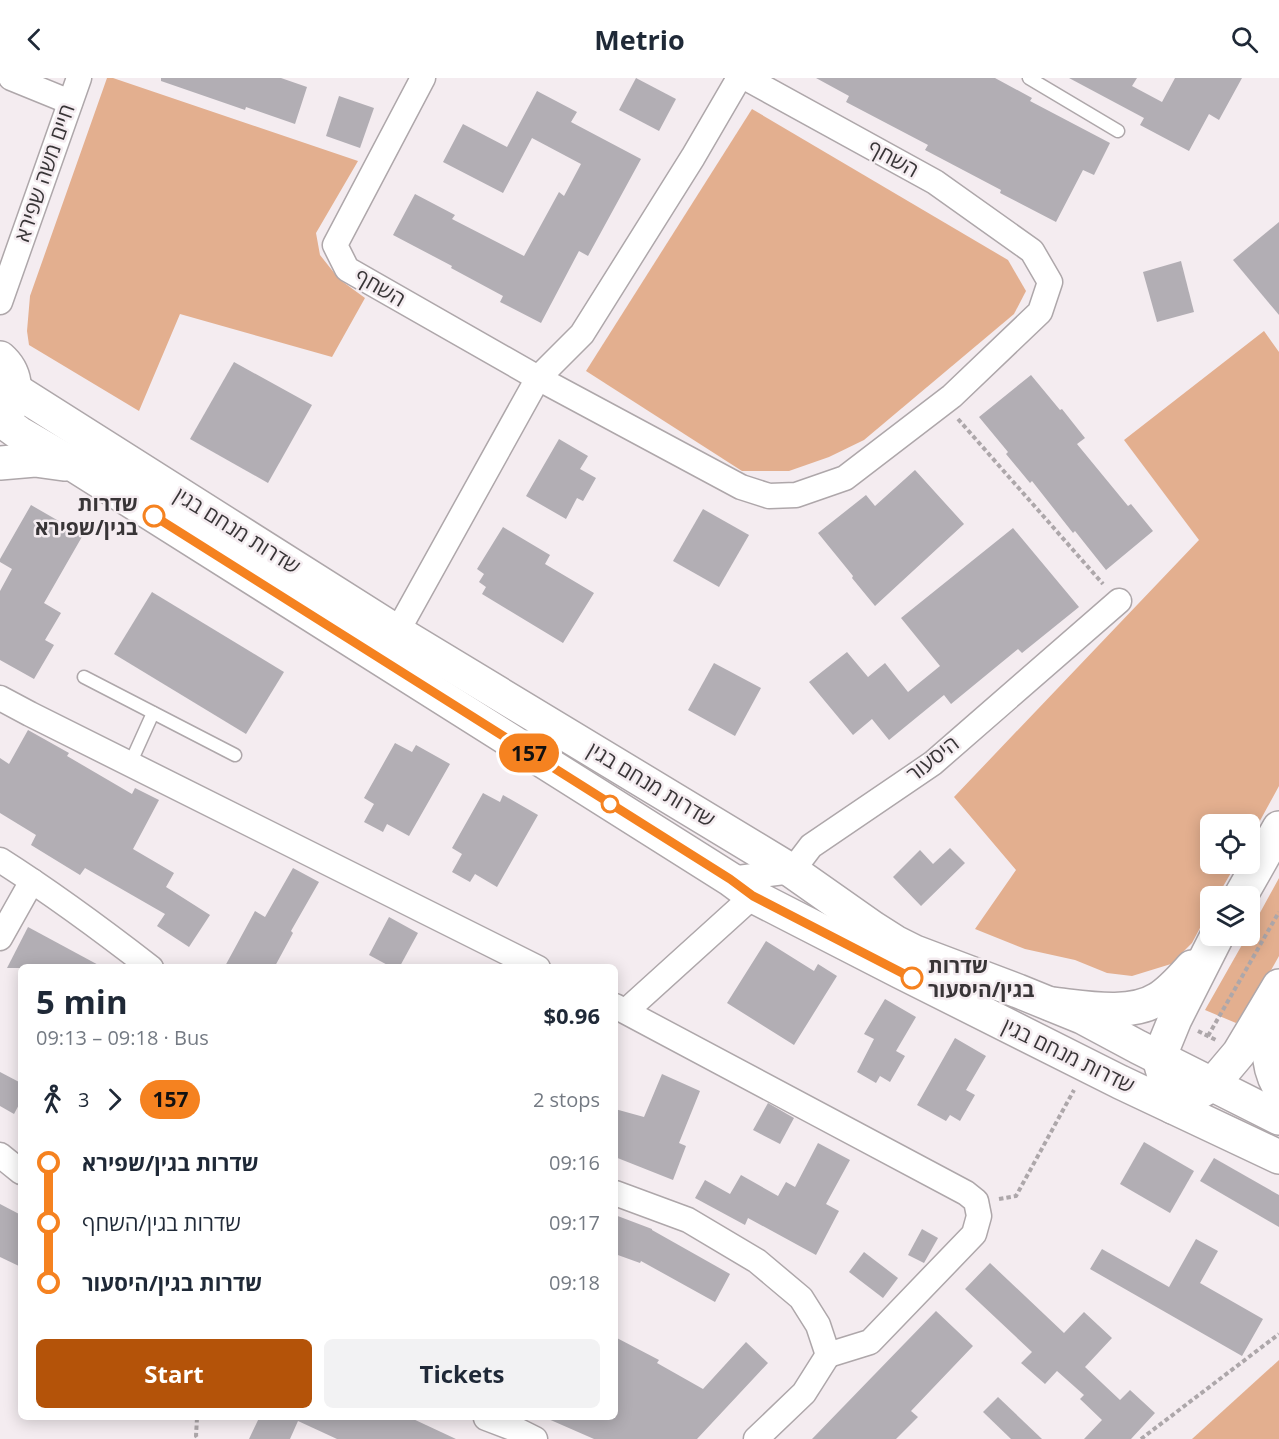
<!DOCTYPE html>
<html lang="en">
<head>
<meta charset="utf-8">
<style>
	body { margin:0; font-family:"Open Sans","Noto Sans Hebrew",sans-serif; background:#f2f2f3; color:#1f2937; height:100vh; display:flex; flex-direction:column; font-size:22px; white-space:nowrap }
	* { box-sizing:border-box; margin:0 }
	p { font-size:20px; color:#747a83 }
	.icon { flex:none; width:33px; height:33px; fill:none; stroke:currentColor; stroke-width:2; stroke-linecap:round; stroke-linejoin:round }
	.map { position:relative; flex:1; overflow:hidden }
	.sheet { position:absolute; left:18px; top:886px; width:600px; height:456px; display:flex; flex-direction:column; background:#fff; border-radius:9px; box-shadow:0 3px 15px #0003 }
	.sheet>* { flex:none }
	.badge { padding:0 12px; border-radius:20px; font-size:21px; line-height:39px }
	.tools { position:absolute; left:1200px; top:736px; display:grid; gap:12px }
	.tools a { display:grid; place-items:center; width:60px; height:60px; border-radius:9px; background:#fff; box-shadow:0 3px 15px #0003; font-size:30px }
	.map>.badge { position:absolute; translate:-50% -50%; box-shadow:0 0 0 3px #fff }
	.legs { display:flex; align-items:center; gap:9px; height:66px; padding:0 18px; font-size:20px }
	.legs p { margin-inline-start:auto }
	.summary { display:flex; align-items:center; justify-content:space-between; height:102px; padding:0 18px }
	h1 { font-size:33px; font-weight:700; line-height:45px }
	.button { display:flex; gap:12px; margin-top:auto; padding:12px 18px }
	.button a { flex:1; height:69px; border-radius:9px; background:#b45309; color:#fff; font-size:24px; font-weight:700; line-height:69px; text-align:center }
	.button a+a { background:#f2f2f3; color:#1f2937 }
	ul { padding:0 18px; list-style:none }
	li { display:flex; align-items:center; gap:21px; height:60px; font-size:22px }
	li i { display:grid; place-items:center; width:9px; height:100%; margin:0 8px; background:currentColor }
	li i::after { content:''; width:15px; height:15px; margin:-8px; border:4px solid; border-radius:50%; background:#fff }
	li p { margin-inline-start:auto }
	li:first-child i { background:linear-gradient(#0000 50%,currentColor 0) }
	li:last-child i { background:linear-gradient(currentColor 50%,#0000 0) }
	header { display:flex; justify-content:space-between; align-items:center; height:78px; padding:0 18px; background:#fff; font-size:27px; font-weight:700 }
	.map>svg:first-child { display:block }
	.green { fill:#e3af8f }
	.building { fill:#b2aeb4 }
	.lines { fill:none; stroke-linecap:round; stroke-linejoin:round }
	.lane-casing { stroke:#aea7aa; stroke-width:15 }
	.street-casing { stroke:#aea7aa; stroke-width:27 }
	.secondary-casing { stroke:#aea7aa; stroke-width:36 }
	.highway-casing { stroke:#aea7aa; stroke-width:36 }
	.path { stroke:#ada7aa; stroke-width:4; stroke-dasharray:4.5 3; stroke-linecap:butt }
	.lane { stroke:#fff; stroke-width:12 }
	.street { stroke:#fff; stroke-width:24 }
	.secondary { stroke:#fff; stroke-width:33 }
	.highway { stroke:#fff; stroke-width:33 }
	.line-1-casing { stroke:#fff; stroke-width:14 }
	.line-1 { stroke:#f58220; stroke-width:9 }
	.stop-1-dot { fill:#fff; stroke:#f58220; stroke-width:3 }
	.labels { text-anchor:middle; stroke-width:5; stroke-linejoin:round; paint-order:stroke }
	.street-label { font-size:21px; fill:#383537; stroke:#f4ecf0 }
	.stop-label { font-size:21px; font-weight:bold; fill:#383537; stroke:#f4ecf0; text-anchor:end }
</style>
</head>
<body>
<header><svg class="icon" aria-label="back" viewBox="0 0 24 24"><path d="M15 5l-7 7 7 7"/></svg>Metrio<svg class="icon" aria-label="search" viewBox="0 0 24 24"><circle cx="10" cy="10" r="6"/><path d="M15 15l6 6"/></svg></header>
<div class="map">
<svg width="1279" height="1361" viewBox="0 0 1279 1361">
	<rect width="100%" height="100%" fill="#f4ecf0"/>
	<g class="green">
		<path d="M107 0H113L358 83 316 155 320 177 339 201 365 220 332 279 180 236 139 333 29 267 27 253 30 218Z"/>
		<path d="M752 31 1008 182 1026 213 1014 236 864 362 829 379 789 393H742L586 293Z"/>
		<path d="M1264 253 1279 274V708L1250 761V747H1210V786H1236L1217 819H1210V831L1192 865 1171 886 1132 898 1107 895 1075 882 1025 871 975 851 1016 792 954 719 1199 462 1124 362Z"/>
		<path d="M1279 800V878L1261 910 1236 945 1205 932 1247 858H1250V853Z"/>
		<path d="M1279 1282V1361H1192Z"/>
	</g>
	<g class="building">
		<path d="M161 0H281L307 9 295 46 246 29 245 32 161 3Z"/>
		<path d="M636 0 676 21 659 53 619 32Z"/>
		<path d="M816 0H995L1032 20 1030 23 1110 65 1094 97 1083 92 1056 144 1000 115 1001 112 925 72 928 67 846 24 849 18Z"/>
		<path d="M1069 0H1137L1132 8 1162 24 1175 0H1242L1219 42 1209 36 1189 73 1140 47 1144 40Z"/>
		<path d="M537 13 577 34 571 44 641 81 588 178 579 173 541 245 500 224 503 218 451 190 452 188 393 157 415 116 455 137 452 141 524 178 559 114 564 118 581 86 532 60 503 115 443 84 463 46 507 69Z"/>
		<path d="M339 18 374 30 360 70 326 58Z"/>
		<path d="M1279 144V237L1233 182Z"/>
		<path d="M1181 183 1194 234 1157 244 1143 194Z"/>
		<path d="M234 284 312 327 268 405 190 361Z"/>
		<path d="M1031 297 1060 332 1062 331 1085 360 1077 366 1128 428 1131 426 1153 453 1106 492 1075 453 1073 455 1032 403 1030 405 1006 376 1008 374 979 339Z"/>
		<path d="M559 361 588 378 580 391 596 400 583 423 577 420 566 441 526 418Z"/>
		<path d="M915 392 964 446 875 528 852 500 853 498 818 455 866 417 875 428Z"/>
		<path d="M31 427 83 457 44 525 61 535 45 562 54 567 34 601 0 582V513L12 491 0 484V481Z"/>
		<path d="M703 431 749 457 719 509 673 483Z"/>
		<path d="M503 449 550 477 545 486 594 515 563 565 482 516 486 509 479 504 484 496 477 491Z"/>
		<path d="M1013 450 1079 529 1022 575 1018 571 951 626 944 617 889 662 872 641 853 657 809 604 847 574 868 599 885 585 908 614 940 588 901 540Z"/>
		<path d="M152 514 284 594 246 656 114 576Z"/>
		<path d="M714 585 761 610 735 658 688 632Z"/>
		<path d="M28 652 69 675 67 678 132 716 135 710 159 722 133 771 174 795 166 809 210 837 189 869 157 848 165 836 85 790 80 797 31 767 36 757 0 735V680L9 686Z"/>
		<path d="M395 665 412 674 416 667 450 686 409 758 387 746 383 754 364 744 374 726 364 720Z"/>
		<path d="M483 715 500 724 503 717 538 737 497 809 475 796 470 804 452 794 462 776 452 770Z"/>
		<path d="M950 770 965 785 921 828 893 799 920 772 933 786Z"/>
		<path d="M293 790 319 804 291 853 293 855 274 890H224L255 833 265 839Z"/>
		<path d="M389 839 418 855 399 890H393L369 877Z"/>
		<path d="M28 849 104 890H7Z"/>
		<path d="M766 863 814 893 818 886 837 898 794 967 727 925Z"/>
		<path d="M885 921 916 939 896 973 905 978 890 1004 880 998 876 1005 857 994 874 961 864 956Z"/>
		<path d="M955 960 986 978 966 1012 975 1017 960 1043 950 1037 946 1043 917 1027Z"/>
		<path d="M0 994 21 1005V1023L14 1036 0 1028Z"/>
		<path d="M662 996 700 1013 679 1065 686 1068 673 1102 615 1079V1031L644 1039Z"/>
		<path d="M768 1025 794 1040 780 1066 753 1052Z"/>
		<path d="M1144 1064 1194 1093 1170 1135 1120 1106Z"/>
		<path d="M818 1065 850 1082 826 1126 839 1133 816 1177 748 1140 745 1147 695 1120 705 1102 730 1116 741 1097 778 1118 786 1104 795 1109Z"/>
		<path d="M1214 1080 1279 1117V1149L1200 1103Z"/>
		<path d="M0 1126 21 1137V1189L0 1179Z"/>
		<path d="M615 1137 652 1151V1152L730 1196 715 1224 641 1183 640 1185 615 1176Z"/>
		<path d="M922 1151 938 1160 924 1185 908 1177Z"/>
		<path d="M1196 1161 1218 1173 1200 1205 1263 1241 1242 1278 1090 1191 1102 1171 1169 1209Z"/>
		<path d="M864 1174 898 1200 883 1220 849 1194Z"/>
		<path d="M990 1185 1064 1255 1084 1234 1112 1260 1085 1289 1120 1322 1130 1312 1155 1335 1131 1361H1084L1102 1342 1080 1321 1084 1317 1057 1293 1045 1306 1021 1285 1032 1274 965 1211Z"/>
		<path d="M936 1233 973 1268 911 1333 918 1339 896 1361H812Z"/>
		<path d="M615 1259 659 1282 657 1285 703 1311 746 1264 768 1285 697 1361H594L546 1340H615Z"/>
		<path d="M998 1319 1042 1361H1011L983 1334Z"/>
		<path d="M259 1340H411L456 1361H337L298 1343 290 1361H249Z"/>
	</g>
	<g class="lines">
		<g class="lane-casing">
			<g id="lane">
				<path d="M1029 0 1118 53"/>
				<path d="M84 599 235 677"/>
				<path d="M130 686 153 635"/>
			</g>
		</g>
		<g class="street-casing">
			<g id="street">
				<path d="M11 0 70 24"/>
				<path d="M423 0 335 167 347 191 538 300 741 409 769 418 796 417 845 400 952 318 1040 234 1050 204 1032 173 935 104 746 0"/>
				<path d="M0 224 79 0"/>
				<path d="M397 554 538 300 582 256 693 79 739 0"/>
				<path d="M0 620 30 636 538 890"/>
				<path d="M0 782C52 815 102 852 151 890"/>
				<path d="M730 801 792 793 811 768 933 685 1119 523"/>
				<path d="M0 860 32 803"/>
				<path d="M615 928 966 1115 976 1123 979 1138 974 1156 870 1264 828 1277"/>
				<path d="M626 933 753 818"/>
				<path d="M0 1077 21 1094"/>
				<path d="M615 1115 688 1142 757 1183 801 1220 818 1247 828 1277"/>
				<path d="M486 1340 515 1351 535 1361"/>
				<path d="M756 1361 804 1315 828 1277"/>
			</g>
		</g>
		<g class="secondary-casing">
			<g id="secondary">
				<path d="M0 280C16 294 18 313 9 332"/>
				<path d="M15 312 397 554 792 793 873 850 895 864 915 874 1018 913 1082 939 1138 969 1279 1040"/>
				<path d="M1 342 19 355 74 387 730 801 753 818 901 894 1120 1004 1279 1079"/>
				<path d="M0 385 35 382 64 386"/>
			</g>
		</g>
		<g class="highway-casing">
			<g id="highway">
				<path d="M1240 819 1279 750"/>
				<path d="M1217 858 1175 941 1159 980 1173 1029 1212 1007 1239 975 1279 908"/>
				<path d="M1051 926C1082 929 1130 939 1158 921 1171 913 1182 900 1192 889"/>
				<path d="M1279 927C1268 955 1264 982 1279 1009"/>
			</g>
		</g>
		<g class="path">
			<path d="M958 341 1103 506"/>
			<path d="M1198 953 1216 962"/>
			<path d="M1208 958 1279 834"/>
			<path d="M999 1121 1016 1118 1074 1012"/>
			<path d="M197 1340 196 1358 198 1361"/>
			<path d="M1141 1361 1279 1256"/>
		</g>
		<use href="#lane" class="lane"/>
		<use href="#street" class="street"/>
		<use href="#secondary" class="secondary"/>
		<use href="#highway" class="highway"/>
	</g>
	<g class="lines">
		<g class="line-1-casing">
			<path id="line-1" d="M154 438 730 801 753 818 912 900"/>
		</g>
		<use href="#line-1" class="line-1"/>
	</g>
	<g class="stop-1-dot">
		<circle cx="154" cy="438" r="10"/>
		<circle cx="610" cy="726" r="8"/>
		<circle cx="912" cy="900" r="10"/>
	</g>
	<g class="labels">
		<g class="street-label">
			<text transform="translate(893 81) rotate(29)" y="7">השחף</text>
			<text transform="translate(45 95) rotate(-71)" y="7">חיים משה שפירא</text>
			<text transform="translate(380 210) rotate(30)" y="7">השחף</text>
			<text transform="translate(237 453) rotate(32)" y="7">שדרות מנחם בגין</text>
			<text transform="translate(933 681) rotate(-38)" y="7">היסעור</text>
			<text transform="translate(651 707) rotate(31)" y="7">שדרות מנחם בגין</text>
			<text transform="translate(1068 978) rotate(26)" y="7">שדרות מנחם בגין</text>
		</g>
		<g class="stop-label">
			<text x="138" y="433">שדרות<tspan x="138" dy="24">בגין/שפירא</tspan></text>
			<text x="928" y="895" text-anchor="start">שדרות<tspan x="928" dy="24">בגין/היסעור</tspan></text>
		</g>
	</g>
</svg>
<div class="tools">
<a><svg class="icon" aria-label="locate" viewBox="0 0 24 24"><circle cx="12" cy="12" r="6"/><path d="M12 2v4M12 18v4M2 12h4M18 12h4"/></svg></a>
<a><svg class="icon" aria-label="layers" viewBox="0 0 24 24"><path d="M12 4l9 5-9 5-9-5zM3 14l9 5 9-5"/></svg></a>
</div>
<b class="badge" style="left:529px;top:675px;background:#f58220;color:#111">157</b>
<section class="sheet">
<div class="summary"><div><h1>5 min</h1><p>09:13 – 09:18 · Bus</p></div><b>$0.96</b></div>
<div class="legs"><svg class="icon" aria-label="walk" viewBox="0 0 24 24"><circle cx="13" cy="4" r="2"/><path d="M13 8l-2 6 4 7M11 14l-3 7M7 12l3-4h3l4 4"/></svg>3<svg class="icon" aria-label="forward" viewBox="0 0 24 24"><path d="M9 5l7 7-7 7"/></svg><b class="badge" style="background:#f58220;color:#111">157</b><p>2 stops</p></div>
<ul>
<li><i style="color:#f58220"></i><b>שדרות בגין/שפירא</b><p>09:16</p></li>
<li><i style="color:#f58220"></i><span>שדרות בגין/השחף</span><p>09:17</p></li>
<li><i style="color:#f58220"></i><b>שדרות בגין/היסעור</b><p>09:18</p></li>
</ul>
<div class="button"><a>Start</a><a>Tickets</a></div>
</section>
</div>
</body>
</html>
